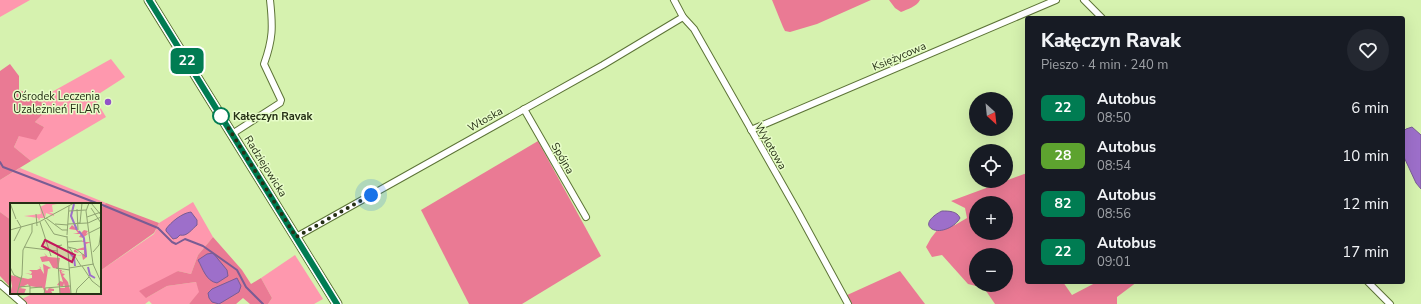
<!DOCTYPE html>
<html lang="pl">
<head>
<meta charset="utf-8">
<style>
	body { margin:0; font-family:"Nunito Sans",sans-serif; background:#242831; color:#f1f3f6; height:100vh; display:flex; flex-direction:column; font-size:15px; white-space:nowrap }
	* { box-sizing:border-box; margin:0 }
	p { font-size:13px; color:#9ea1a6 }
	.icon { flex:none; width:22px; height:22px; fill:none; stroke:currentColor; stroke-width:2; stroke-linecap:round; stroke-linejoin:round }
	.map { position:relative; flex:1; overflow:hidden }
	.details { position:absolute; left:1025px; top:16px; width:380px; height:268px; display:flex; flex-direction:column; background:#171b24; border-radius:4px; box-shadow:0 4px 16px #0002 }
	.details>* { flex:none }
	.badge { padding:0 8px; border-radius:6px; font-size:14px; line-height:26px }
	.needle { width:26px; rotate:153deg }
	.fabs { position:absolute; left:969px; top:92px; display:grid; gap:8px }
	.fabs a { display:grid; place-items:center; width:44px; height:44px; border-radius:50%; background:#171b24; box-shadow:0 4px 16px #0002; font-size:20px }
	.you { position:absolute; width:20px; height:20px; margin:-10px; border:3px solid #fff; border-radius:50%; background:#1a73e8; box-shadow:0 0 0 6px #1a73e833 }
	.map>.badge { position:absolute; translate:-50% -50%; box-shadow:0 0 0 2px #fff }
	.round { display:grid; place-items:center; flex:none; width:42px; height:42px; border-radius:21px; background:#242831 }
	.headline { display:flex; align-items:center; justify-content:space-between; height:68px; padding:0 16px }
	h1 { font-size:19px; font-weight:800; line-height:30px }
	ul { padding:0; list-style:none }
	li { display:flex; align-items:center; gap:12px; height:48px; padding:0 16px }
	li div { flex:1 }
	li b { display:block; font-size:15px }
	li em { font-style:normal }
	li .badge { min-width:44px; font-weight:700; text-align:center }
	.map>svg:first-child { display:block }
	.green { fill:#fe98ae }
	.forest { fill:#ea7a94; fill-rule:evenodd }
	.water { fill:#9d6fca; stroke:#795c94 }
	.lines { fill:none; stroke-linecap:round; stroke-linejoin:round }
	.stream { stroke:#795c94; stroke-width:2 }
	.minor-casing { stroke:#5d7437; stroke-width:8 }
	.secondary-casing { stroke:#5d7437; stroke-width:11 }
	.minor { stroke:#fff; stroke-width:6 }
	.secondary { stroke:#fff; stroke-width:9 }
	.line-casing { stroke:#fff; stroke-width:9 }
	.line { stroke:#007c52; stroke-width:6 }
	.walk { stroke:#252f15; stroke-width:4; stroke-dasharray:0 7.2 }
	.poi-dot { fill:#9252c8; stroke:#e7fdc8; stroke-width:1.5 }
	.stop-dot { fill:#fff; stroke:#007c52; stroke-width:2 }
	.labels { text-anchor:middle; stroke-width:3; stroke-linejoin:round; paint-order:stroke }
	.street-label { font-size:11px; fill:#252f15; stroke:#e7fdc8 }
	.poi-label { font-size:11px; fill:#252f15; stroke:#e7fdc8; text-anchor:end }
	.stop-label { font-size:11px; font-weight:bold; fill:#252f15; stroke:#e7fdc8; text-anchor:start }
	.inset-river { fill:none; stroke:#9d6fca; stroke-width:2 }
	.inset-road { fill:none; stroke:#8fa471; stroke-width:1 }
	.view { fill:#c2185b; fill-opacity:0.15; stroke:#c2185b; stroke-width:2 }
	.inset-edge { fill:none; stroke:#252f15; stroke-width:2 }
</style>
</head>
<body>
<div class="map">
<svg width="1421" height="304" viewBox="0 0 1421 304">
	<rect width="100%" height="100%" fill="#d6f2af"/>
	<g class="green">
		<path d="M0 0H30L0 17Z"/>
		<path d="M111 59 125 77 94 97 106 117 31 161 14 147 19 136 44 127 35 122 43 114 41 98Z"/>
		<path d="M20 168 106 203 100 209V204H11V220L0 212V180Z"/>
		<path d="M193 202 213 237 198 255 191 274 178 271 146 298 167 286 196 282 200 292 189 304H152L149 301 145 304H28L22 299 34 293H100V271L154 234 159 223Z"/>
		<path d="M295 255 323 299 314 304H268L272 298 261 278Z"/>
	</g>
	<g class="forest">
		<path d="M772 0H871L817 24 790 32 785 31 783 27Z"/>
		<path d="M889 0H920C916 7 908 9 901 12L895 8Z"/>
		<path d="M10 64 19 76V90L41 98 43 114 35 122 44 127 36 140 19 136 14 147 31 161 0 180V71Z"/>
		<path d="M538 141 601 256 522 304H469L421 210Z"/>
		<path d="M1027 173V282H1063L1072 295 1097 282H1137L1117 297V304H995L984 288 968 284 942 255 932 257 926 247 931 238 938 229 955 225 967 218 965 208 951 201ZM976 203H1006V233H976ZM976 255H1006V285H976Z"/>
		<path d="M106 203 159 223 154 233 100 271V209Z"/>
		<path d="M0 212 11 220V288L0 276Z"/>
		<path d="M213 237 242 270 251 284 261 278 272 298 268 304H250L243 298 236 304H189L199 292 196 282 167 286 146 298 139 291 178 271 191 274 198 255Z"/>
		<path d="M900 271 925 304H850L845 296Z"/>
	</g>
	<g class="water">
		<path d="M1412 127 1421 135V189L1416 183 1403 155V132L1406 129Z"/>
		<path d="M942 211C949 211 957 211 960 218 956 226 941 234 932 229 922 223 937 213 942 211Z"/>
		<path d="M191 212 197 220V225C192 229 187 237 180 235L177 238 173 239 166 231V229C171 222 182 213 191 212Z"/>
		<path d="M213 253 227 270 228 276 217 283C206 281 203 269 198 260L207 254Z"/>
		<path d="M237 278 241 286 239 292 219 304 212 302 209 298 208 293 212 289Z"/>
	</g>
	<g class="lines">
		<g class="stream">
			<path d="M0 162 3 167 99 204"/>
			<path d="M100 204 158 228 172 242 176 244 185 239 203 246 237 270 246 287 263 304"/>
		</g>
		<g class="minor-casing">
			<g id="minor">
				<path d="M674 0 683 17 694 29 798 212 848 304"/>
				<path d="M1084 0 1102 18"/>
				<path d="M524 109 586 217"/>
				<path d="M751 130 1056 0"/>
				<path d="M232 134 280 103 281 100 264 64C273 39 273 27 270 0"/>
				<path d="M296 237 603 65 683 17"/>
				<path d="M1368 282 1390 304"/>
				<path d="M0 284 23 304"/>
			</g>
		</g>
		<g class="secondary-casing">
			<path id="secondary" d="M149 0 337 304"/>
		</g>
		<use href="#minor" class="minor"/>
		<use href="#secondary" class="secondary"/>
	</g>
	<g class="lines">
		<g class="line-casing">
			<path id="line" d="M149 0 337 304"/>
		</g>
		<use href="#line" class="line"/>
		<path class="walk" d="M221 116 296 237 371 195"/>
	</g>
	<circle class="poi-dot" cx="108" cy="102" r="4"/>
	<circle class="stop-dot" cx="221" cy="116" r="8"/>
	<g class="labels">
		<g class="street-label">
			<text transform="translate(899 56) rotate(-23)" y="4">Księżycowa</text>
			<text transform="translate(485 119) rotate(-30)" y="4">Włoska</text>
			<text transform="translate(771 146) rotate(60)" y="4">Wylotowa</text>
			<text transform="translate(563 158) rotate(60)" y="4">Spójna</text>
			<text transform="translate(266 166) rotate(58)" y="4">Radziejowicka</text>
		</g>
		<g class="poi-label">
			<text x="100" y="100">Ośrodek Leczenia<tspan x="100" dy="13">Uzależnień FILAR</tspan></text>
		</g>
		<g class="stop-label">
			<text x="233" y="120">Kałęczyn Ravak</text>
		</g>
	</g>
	<g transform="translate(10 203)">
		<rect width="91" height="91" fill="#d6f2af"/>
		<path d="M38 0 47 1 42 2 43 9H39L44 11V13L36 10 35 15H30L29 18 28 15 14 13 31 11 30 4Z" fill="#fe98ae"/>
		<path d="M62 22 71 30 74 27 78 28 76 31 79 30 74 34 75 39H81L76 41 77 54 73 57 72 52 66 53 74 51V47H66L69 50 64 49V47L75 44V39H72L74 35 69 34 71 31H63L68 30 66 27 59 26ZM34 50 38 54 50 55 48 66 52 67 51 69 55 68 51 70 55 71 53 73 58 79 61 91H50L49 85H55L54 80 53 84 47 82 50 78 53 79 49 66 43 65 39 58 32 59 30 54 36 53ZM33 61 41 65 38 66 35 85 37 88 39 85 44 86V88H41L43 91H35L33 85 19 83 18 81 10 85 16 86 14 91H0L2 83 0 72 18 76 22 75V72L15 70 21 71 22 69 19 67H27L31 65 29 63 34 71Z" fill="#ea7a94"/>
		<path class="inset-river" d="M64 1 61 13 67 27M69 28 74 35 76 54M60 50 64 55 65 63M78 64 80 72 85 75"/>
		<path class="inset-road" d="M0 0 6 16M29 0 35 16M79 0 76 8 83 61 91 79M81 0 91 12M81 5 91 20M67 6 68 27M59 8 76 7M26 11 27 23M77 14 91 9M36 15 52 27H58M35 17 44 31 57 34M30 19 41 53M67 20H70L72 0M78 20 91 14M45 21 58 22M58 21 77 20M0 27 29 19 64 0M79 30 91 24M57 32 59 3M57 33 61 91M4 38 11 24 7 17M57 39 72 38M14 44 47 48M58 44 66 46 75 53M59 44 71 63M83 49 89 42 91 28M72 63 82 78 91 85M0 64 4 72 12 76M46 65 60 67M59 65 84 61M9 84 20 83V91M20 85 32 84M7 91 12 72 13 47 22 29V21M34 91 35 85 60 83M50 91 47 43 52 42M66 91 67 86 79 74"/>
		<path class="view" d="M35 37 65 52 62 59 32 43Z"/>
		<rect width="91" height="91" class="inset-edge"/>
	</g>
</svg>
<div class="fabs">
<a><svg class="needle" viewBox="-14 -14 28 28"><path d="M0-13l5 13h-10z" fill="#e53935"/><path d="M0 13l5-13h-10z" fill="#9ea1a6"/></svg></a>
<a><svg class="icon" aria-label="locate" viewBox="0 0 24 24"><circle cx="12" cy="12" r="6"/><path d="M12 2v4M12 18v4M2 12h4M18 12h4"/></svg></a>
<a>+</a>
<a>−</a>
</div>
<div class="you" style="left:371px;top:195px"></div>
<b class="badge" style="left:187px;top:61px;background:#007c52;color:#fff">22</b>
<section class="details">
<div class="headline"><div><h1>Kałęczyn Ravak</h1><p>Pieszo · 4 min · 240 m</p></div><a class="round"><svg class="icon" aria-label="heart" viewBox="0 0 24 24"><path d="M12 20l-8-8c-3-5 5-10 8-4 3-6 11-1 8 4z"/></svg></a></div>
<ul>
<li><span class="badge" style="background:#007c52;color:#fff">22</span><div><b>Autobus</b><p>08:50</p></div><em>6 min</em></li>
<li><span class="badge" style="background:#5da32f;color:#fff">28</span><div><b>Autobus</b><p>08:54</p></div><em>10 min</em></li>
<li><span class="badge" style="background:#007c52;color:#fff">82</span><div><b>Autobus</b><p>08:56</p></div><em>12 min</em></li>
<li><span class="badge" style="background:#007c52;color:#fff">22</span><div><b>Autobus</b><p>09:01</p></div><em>17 min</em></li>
</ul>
</section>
</div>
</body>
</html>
